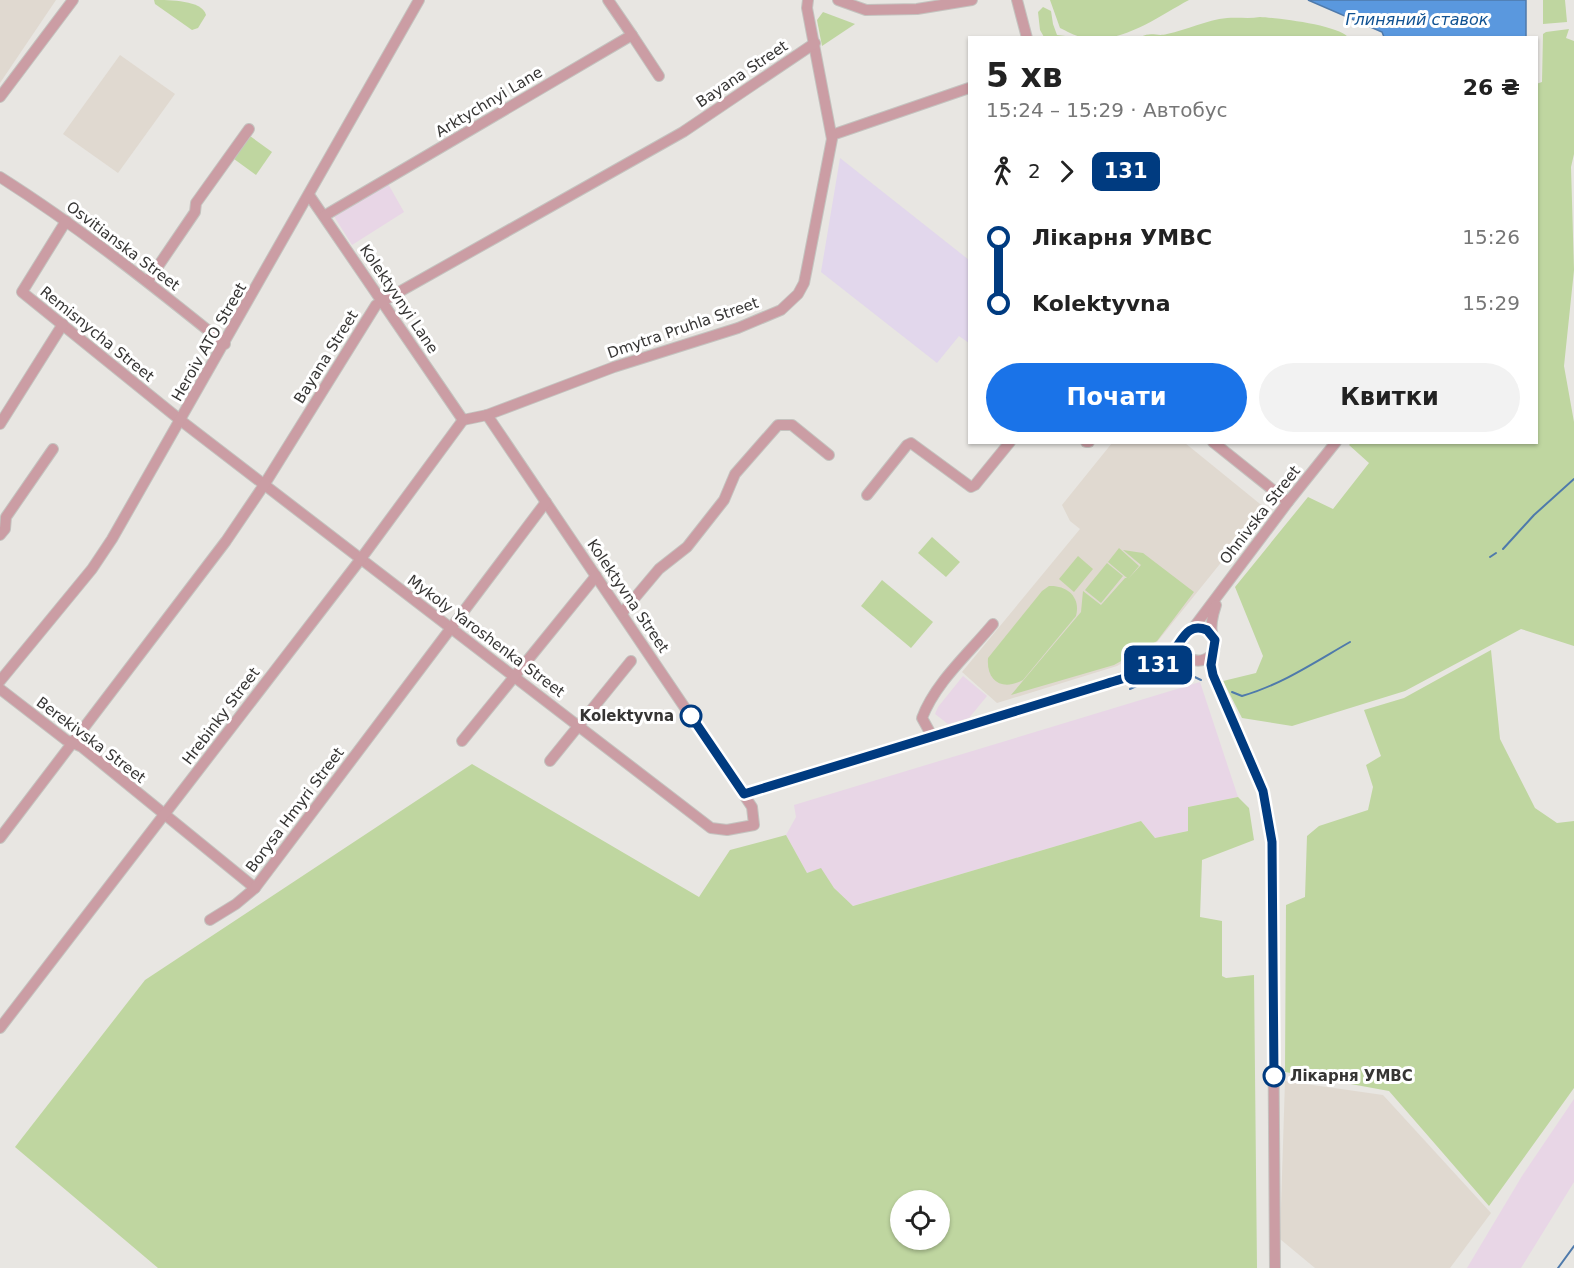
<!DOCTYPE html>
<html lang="uk">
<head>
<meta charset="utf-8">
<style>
	body { margin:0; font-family:"DejaVu Sans",sans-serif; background:#f2f2f2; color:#222; height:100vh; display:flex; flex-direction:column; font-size:22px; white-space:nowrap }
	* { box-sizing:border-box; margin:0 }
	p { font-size:20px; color:#767676 }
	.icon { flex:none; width:33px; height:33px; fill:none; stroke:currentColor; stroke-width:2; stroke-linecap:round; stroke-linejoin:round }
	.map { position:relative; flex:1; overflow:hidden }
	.side { position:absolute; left:968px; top:36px; width:570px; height:408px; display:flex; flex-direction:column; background:#fff; border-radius:0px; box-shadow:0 2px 4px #0004 }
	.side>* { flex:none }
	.badge { padding:0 12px; border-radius:9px; font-size:21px; line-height:39px }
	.controls { position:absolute; left:890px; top:1190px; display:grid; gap:12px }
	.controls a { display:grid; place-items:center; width:60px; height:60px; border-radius:50%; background:#fff; box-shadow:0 2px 4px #0004; font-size:30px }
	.map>.badge { position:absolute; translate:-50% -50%; box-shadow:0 0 0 3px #fff }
	.legs { display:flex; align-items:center; gap:9px; height:66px; padding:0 18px; font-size:20px }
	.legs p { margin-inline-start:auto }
	.summary { display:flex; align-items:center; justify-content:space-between; height:102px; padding:0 18px }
	h1 { font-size:33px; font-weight:700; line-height:45px }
	.cta { display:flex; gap:12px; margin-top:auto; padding:12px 18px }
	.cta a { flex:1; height:69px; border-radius:36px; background:#1a73e8; color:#fff; font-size:24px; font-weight:700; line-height:69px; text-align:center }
	.cta a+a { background:#f2f2f2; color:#222 }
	ul { padding:0 18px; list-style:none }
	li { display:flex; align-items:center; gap:21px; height:66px; font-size:22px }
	li i { display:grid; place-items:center; width:9px; height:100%; margin:0 8px; background:currentColor }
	li i::after { content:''; width:15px; height:15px; margin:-8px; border:4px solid; border-radius:50%; background:#fff }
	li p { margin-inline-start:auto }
	li:first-child i { background:linear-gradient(#0000 50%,currentColor 0) }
	li:last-child i { background:linear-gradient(currentColor 50%,#0000 0) }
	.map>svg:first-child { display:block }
	.commercial { fill:#e2d7ec }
	.industrial { fill:#e8d6e6 }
	.built { fill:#e0d9d0 }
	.green { fill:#bfd6a0; fill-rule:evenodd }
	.water { fill:#5a98de; stroke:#4f7aab; stroke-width:1.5 }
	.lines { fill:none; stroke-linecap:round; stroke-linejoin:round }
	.stream { stroke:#4f7aab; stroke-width:2 }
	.minor-casing { stroke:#c4c3bf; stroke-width:12 }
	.minor { stroke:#cb9da4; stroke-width:10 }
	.line-1-casing { stroke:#fff; stroke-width:14 }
	.line-1 { stroke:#003b80; stroke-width:9 }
	.stop-1-dot { fill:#fff; stroke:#003b80; stroke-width:3 }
	.labels { text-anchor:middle; stroke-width:6; stroke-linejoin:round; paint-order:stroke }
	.street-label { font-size:15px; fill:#363534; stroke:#fff }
	.stop-label { font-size:15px; font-weight:bold; fill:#363534; stroke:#fff; text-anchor:end }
	.water-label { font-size:16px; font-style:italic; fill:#105292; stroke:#fff }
</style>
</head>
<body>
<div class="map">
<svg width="1574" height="1268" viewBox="0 0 1574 1268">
	<rect width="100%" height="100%" fill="#e8e6e2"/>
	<path class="commercial" d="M840 158 969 260V343L959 336 937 363 821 272Z"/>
	<g class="industrial">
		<path d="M387 182 404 212 352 245 332 213Z"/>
		<path d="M963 676 987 696 969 718 948 724 935 714 938 707Z"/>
		<path d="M1200 682 1238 797 1188 807V831L1155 838 1141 821 853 906 834 888 821 869 807 873 786 835 796 817 794 805Z"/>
		<path d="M1574 1099V1182L1521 1268H1467L1522 1176Z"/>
	</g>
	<g class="built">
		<path d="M0 0H56L0 83Z"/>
		<path d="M120 55 175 94 118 173 63 134Z"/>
		<path d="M1112 443H1185L1265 508 1157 642 1117 666 997 703 962 672 1080 529 1070 521 1062 505Z"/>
		<path d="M1285 1081 1383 1095 1491 1213 1450 1268H1315L1280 1239Z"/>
	</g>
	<g class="green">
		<path d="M154 0C170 0 202 0 206 15L198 28 192 30 155 4Z"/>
		<path d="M1050 0H1189C1157 17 1120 46 1082 37 1074 36 1067 31 1060 28Z"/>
		<path d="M1543 0H1565L1567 22 1543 24Z"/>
		<path d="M1043 7 1051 11 1053 24 1057 35 1074 37H1044L1040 30 1038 12Z"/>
		<path d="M823 12 855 24 822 46 817 20Z"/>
		<path d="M1260 17C1279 18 1337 25 1348 37H1140C1153 31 1156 37 1167 34 1187 30 1206 20 1227 18 1238 17 1249 19 1260 17Z"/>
		<path d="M1569 29 1566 38 1574 41V154L1571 167 1574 270 1564 366 1574 422V646L1521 629 1405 691 1292 726 1242 718 1223 681 1256 673 1263 656 1235 587 1308 497 1333 509 1369 463 1349 445 1351 443 1536 442V84L1542 82 1543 34 1546 32Z"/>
		<path d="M250 136 272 152 256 175 234 159Z"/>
		<path d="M932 537 960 562 946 577 918 553Z"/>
		<path d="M1119 548 1139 566 1128 579 1141 565 1123 550 1143 553 1194 592 1157 641 1114 665 1011 695 1081 612 1083 591 1101 605 1125 578H1127L1108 562Z"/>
		<path d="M1078 556 1093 569 1074 592 1059 579Z"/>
		<path d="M1107 563 1123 576 1101 603 1085 590Z"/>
		<path d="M882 580 933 622 911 648 861 606Z"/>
		<path d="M1049 586C1067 585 1081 597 1076 616L1023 680C1003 691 986 682 988 658L1042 591Z"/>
		<path d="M1491 650 1500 739 1535 808 1557 823 1574 821V1088L1489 1206 1389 1091 1285 1072 1286 905 1305 897 1307 836 1319 826 1368 810 1373 787 1366 765 1381 756 1364 710 1404 698Z"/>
		<path d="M472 764 699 897 730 850 786 835 807 873 821 868 834 888 853 906 1141 821 1155 838 1188 831V807L1238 797 1249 808 1254 840 1202 860 1200 917 1222 921V976L1226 978 1254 975 1257 1268H158L15 1147 145 980ZM900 1200H939V1239H900Z"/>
	</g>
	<path class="water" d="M1308 0H1526V37H1384L1382 32Z"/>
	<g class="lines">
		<g class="stream">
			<path d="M1503 549 1534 515 1574 479"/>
			<path d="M1490 557 1496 553"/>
			<path d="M1130 689 1156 677 1182 671 1201 680"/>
			<path d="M1232 692 1242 696C1281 685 1315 662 1350 642"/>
			<path d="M1558 1268 1574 1246"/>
		</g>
		<g class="minor-casing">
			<g id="minor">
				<path d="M838 0 866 10 917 9 972 0"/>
				<path d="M1017 0 1027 38"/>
				<path d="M632 35 659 76"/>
				<path d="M0 97 73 0"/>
				<path d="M832 135 969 88"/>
				<path d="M0 177C79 227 152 285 225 344"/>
				<path d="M309 195 463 420"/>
				<path d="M324 216 632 35 608 0"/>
				<path d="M66 221 22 292 184 423 711 828 727 830 754 825 752 807 487 415"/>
				<path d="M148 281 195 212 196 203 249 129"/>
				<path d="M463 420 487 415 614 367 738 328 781 310 798 294 804 283 807 268 832 139 807 8 808 0"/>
				<path d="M0 424 63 324"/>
				<path d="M1086 442H1089"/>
				<path d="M1213 442 1288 502"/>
				<path d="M867 495 907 445 911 443 971 487 975 485 1010 442"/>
				<path d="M0 535 5 529 6 517 53 449"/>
				<path d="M622 613 659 569 687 547 724 500 735 474 778 425H792L829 455"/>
				<path d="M1194 627 1288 502 1336 442"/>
				<path d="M1212 634 1202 627C1191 627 1179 633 1182 647 1182 651 1185 656 1189 658 1199 664 1213 659 1215 647 1216 642 1213 639 1212 634 1210 624 1213 614 1216 605"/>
				<path d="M1213 652 1211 665 1213 675 1263 791 1272 842 1275 1268"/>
				<path d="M0 681 92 569 112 539 419 0"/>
				<path d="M0 689 66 740 82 747 255 888"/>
				<path d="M932 736 922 718C935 683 969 653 993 624"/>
				<path d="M462 741 596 576"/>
				<path d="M550 761 631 661"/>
				<path d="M744 794 1105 684 1166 661 1190 659"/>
				<path d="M0 838 226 541 264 485 376 305 683 132 815 43"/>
				<path d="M210 920 236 904 255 888 546 502"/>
				<path d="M0 1028 360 560 463 420"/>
			</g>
		</g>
		<use href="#minor" class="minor"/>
	</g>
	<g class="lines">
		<g class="line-1-casing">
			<path id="line-1" d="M691 716 744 794 1105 684C1127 677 1153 672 1170 655 1182 643 1186 621 1207 630L1215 640 1211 665 1213 675 1263 791 1272 842 1274 1076"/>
		</g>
		<use href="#line-1" class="line-1"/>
	</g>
	<g class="stop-1-dot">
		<circle cx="691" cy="716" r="10"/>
		<circle cx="1274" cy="1076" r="10"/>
	</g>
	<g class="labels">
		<g class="street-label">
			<text transform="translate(742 74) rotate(-34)" y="5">Bayana Street</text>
			<text transform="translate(489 102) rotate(-31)" y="5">Arktychnyi Lane</text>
			<text transform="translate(123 246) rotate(37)" y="5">Osvitianska Street</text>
			<text transform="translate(399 299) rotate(56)" y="5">Kolektyvnyi Lane</text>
			<text transform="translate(683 328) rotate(-19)" y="5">Dmytra Pruhla Street</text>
			<text transform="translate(97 334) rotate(39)" y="5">Remisnycha Street</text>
			<text transform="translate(209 342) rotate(-60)" y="5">Heroiv ATO Street</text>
			<text transform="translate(326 357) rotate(-58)" y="5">Bayana Street</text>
			<text transform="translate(1260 515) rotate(-52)" y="5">Ohnivska Street</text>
			<text transform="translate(628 596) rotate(56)" y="5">Kolektyvna Street</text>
			<text transform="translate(486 636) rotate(37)" y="5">Mykoly Yaroshenka Street</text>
			<text transform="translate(221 716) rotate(-53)" y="5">Hrebinky Street</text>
			<text transform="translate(91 740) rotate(37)" y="5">Berekivska Street</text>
			<text transform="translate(295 810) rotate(-53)" y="5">Borysa Hmyri Street</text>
		</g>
		<g class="stop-label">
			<text x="674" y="721">Kolektyvna</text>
			<text x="1290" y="1081" text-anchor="start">Лікарня УМВС</text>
		</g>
		<g class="water-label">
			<text x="1417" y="25">Глиняний ставок</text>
		</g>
	</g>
</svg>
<div class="controls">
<a><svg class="icon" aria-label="locate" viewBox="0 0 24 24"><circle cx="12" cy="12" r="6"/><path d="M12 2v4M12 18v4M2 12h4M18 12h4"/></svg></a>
</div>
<b class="badge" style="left:1158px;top:665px;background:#003b80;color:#fff">131</b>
<section class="side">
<div class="summary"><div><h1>5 хв</h1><p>15:24 – 15:29 · Автобус</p></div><b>26 ₴</b></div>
<div class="legs"><svg class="icon" aria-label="walk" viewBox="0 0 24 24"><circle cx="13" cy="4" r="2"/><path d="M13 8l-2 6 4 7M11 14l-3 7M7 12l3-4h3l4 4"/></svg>2<svg class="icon" aria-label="forward" viewBox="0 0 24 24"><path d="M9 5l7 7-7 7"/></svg><b class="badge" style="background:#003b80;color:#fff">131</b></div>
<ul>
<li><i style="color:#003b80"></i><b>Лікарня УМВС</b><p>15:26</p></li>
<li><i style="color:#003b80"></i><b>Kolektyvna</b><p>15:29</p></li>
</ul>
<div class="cta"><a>Почати</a><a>Квитки</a></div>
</section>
</div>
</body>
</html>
